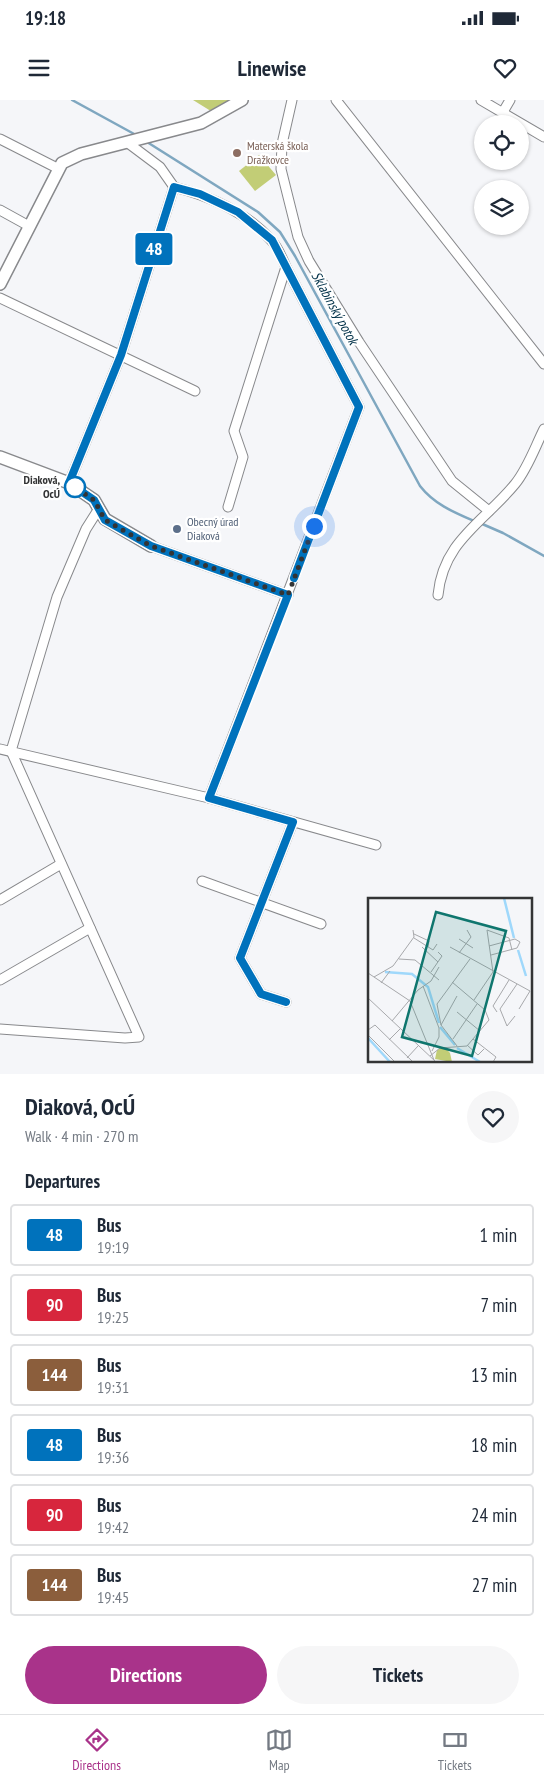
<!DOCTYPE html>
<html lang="en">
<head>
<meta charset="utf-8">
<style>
	body { margin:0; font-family:"PT Sans Narrow",sans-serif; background:#f6f6f7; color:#1f2937; height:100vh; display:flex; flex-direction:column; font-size:19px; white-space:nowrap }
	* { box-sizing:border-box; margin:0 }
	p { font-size:16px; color:#747a83 }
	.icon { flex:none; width:28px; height:28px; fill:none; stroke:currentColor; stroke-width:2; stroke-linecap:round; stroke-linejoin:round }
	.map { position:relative; height:974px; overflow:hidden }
	.panel { display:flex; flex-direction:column; background:#fff; flex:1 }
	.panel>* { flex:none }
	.badge { padding:0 10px; border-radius:4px; font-size:18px; line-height:32px }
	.buttons { position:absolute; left:474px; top:15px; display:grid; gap:10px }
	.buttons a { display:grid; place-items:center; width:55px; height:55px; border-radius:50%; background:#fff; box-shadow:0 1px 4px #0004; font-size:25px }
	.you { position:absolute; width:25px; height:25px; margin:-12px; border:4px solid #fff; border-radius:50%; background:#1a73e8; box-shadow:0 0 0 8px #1a73e833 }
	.map>.badge { position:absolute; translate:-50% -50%; box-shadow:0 0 0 2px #fff }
	h2 { padding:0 25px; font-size:19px; line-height:45px }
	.round { display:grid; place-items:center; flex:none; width:52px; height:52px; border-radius:26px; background:#f6f6f7 }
	.head { display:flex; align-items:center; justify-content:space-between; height:85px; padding:0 25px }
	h1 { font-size:24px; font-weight:800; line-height:38px }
	.primary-button { display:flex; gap:10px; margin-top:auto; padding:10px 25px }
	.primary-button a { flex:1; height:58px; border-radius:30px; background:#a9338a; color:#fff; font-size:20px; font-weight:800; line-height:58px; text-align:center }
	.primary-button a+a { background:#f6f6f7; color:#1f2937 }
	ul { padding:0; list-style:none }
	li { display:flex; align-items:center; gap:15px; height:62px; margin:0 10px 8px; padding:0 15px; border:2px solid #e0e1e3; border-radius:5px }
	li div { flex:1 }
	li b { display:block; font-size:19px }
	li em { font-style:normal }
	li .badge { min-width:55px; font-weight:700; text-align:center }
	.status { display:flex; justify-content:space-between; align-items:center; height:35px; padding:0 25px; background:#fff; direction:ltr }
	.status svg { height:14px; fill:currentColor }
	header { display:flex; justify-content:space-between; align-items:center; height:65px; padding:0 25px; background:#fff; font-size:22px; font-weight:800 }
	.tabs { display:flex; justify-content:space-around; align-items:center; height:70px; border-top:1px solid #e0e1e3; background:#fff; font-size:14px; color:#747a83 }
	.tabs a { display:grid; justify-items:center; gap:2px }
	.tabs .on { color:#a9338a }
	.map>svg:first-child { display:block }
	.green { fill:#c2cd76 }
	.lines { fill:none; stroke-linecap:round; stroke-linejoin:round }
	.stream { stroke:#7fa7c0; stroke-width:2.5 }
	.minor-casing { stroke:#88898c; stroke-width:11 }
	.tertiary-casing { stroke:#88898c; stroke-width:14 }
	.minor { stroke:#fff; stroke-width:9 }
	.tertiary { stroke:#fff; stroke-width:11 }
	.line-casing { stroke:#fff; stroke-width:11 }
	.line { stroke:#0072bc; stroke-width:8 }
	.walk { stroke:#333435; stroke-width:5; stroke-dasharray:0 9 }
	.education-dot { fill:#8d6e63; stroke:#fff; stroke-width:2 }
	.stop-dot { fill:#fff; stroke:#0072bc; stroke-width:2.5 }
	.service-dot { fill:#5c6f8a; stroke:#fff; stroke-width:2 }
	.labels { text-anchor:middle; stroke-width:4.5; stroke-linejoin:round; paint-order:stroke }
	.education-label { font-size:12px; fill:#785e54; stroke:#fff; text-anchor:start }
	.stop-label { font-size:12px; font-weight:bold; fill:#333435; stroke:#fff; text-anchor:end }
	.service-label { font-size:12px; fill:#4e5e75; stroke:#fff; text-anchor:start }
	.water-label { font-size:14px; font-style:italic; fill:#04334a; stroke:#fff }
	.inset-river { fill:none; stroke:#9fd8fb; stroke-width:2.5 }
	.inset-road { fill:none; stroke:#a7a8ab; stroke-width:1 }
	.view { fill:#0f766e; fill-opacity:0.15; stroke:#0f766e; stroke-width:2.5 }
	.inset-edge { fill:none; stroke:#333435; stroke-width:2.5 }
</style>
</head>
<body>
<div class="status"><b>19:18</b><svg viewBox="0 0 49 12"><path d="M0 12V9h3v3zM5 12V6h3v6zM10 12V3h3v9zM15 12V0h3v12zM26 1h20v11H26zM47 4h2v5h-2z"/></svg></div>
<header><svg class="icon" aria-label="menu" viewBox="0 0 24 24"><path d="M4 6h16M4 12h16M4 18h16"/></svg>Linewise<svg class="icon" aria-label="heart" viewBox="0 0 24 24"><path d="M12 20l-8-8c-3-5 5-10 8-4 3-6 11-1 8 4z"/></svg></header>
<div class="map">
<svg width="544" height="974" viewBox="0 0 544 974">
	<rect width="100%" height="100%" fill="#f5f6f9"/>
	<g class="green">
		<path d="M193 0H236L214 13Z"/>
		<path d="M259 55 276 75 255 91 239 71Z"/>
	</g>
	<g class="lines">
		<g class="stream">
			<path d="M72 0 136 35"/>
			<path d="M147 42 258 112 280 132 295 156 420 386C434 404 453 412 474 421"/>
			<path d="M480 423 503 433 544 456"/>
		</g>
		<g class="minor-casing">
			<g id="minor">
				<path d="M292 0 282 44 281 69 298 137 309 161 359 242 452 381 489 411"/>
				<path d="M336 0 544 264"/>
				<path d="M481 0 544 37"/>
				<path d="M503 12 510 0"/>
				<path d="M0 39 59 69"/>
				<path d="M128 43 160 67 174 87C209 96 246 112 271 140 278 147 282 158 286 167"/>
				<path d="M0 110 29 126"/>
				<path d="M0 198 195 291"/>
				<path d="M69 383 121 255 174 87"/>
				<path d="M151 446 288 495"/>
				<path d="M438 495C443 441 484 422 515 384 528 368 535 347 544 329"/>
				<path d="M0 649 209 698 376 745"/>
				<path d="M209 698 359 307 286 167 234 331 243 357 228 407"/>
				<path d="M202 781 321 824"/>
				<path d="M0 800 61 764"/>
				<path d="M0 880 90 828"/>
				<path d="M286 902 261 894 240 858 293 722"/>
				<path d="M0 929 125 938 139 937 11 651 57 497 86 429 98 410"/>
			</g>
		</g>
		<g class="tertiary-casing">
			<g id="tertiary">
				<path d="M0 184 62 63 81 54 201 23 242 0"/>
				<path d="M0 357 69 383 94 400 105 419 151 446"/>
			</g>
		</g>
		<use href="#minor" class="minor"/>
		<use href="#tertiary" class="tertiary"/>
	</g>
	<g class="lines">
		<g class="line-casing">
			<path id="line" d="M286 902 261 894 240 858 293 722 209 698 288 495 151 446 105 420 94 400 69 383 121 255 174 87 200 94 238 112 272 140 359 307 294 478"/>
		</g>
		<use href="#line" class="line"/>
		<path class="walk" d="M75 387 69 383 94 400 105 420 151 446 288 495 314 426"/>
	</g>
	<circle class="education-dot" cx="237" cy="53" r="5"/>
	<circle class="stop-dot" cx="75" cy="387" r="10"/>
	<circle class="service-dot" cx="177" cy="429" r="5"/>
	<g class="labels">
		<g class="education-label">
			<text x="247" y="50">Materská škola<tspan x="247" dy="14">Dražkovce</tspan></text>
		</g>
		<g class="stop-label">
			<text x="60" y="384">Diaková,<tspan x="60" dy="14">OcÚ</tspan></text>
		</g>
		<g class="service-label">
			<text x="187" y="426">Obecný úrad<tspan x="187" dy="14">Diaková</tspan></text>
		</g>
		<g class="water-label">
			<text transform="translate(335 208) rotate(61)" y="5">Sklabinský potok</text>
		</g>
	</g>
	<g transform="translate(368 798)">
		<rect width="164" height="164" fill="#f5f6f9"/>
		<path d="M77 149 82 155 84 164 67 161 69 152Z" fill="#c2cd76"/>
		<path class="inset-river" d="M136 0 146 40M150 52 158 78M17 74 44 76 60 89 71 125M72 129 87 147M0 140 22 164M89 150 112 164"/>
		<path class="inset-road" d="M46 36 61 43 60 49M46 40 65 52 69 46M91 41 105 50M121 48 147 41 152 44 149 50 123 57M54 49 70 64M82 49 162 93 151 111M91 55 103 39 99 32M31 61 47 62 71 82M63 74 74 58 70 54M0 75 42 103 66 162M6 79 25 68 46 39 45 32M13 85 22 73M55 88 71 130V139L64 153M89 98 73 127 69 106 102 61M0 100 68 164M106 102 125 74 119 32 141 40 144 52M89 114 112 133M129 114 125 108 141 82M147 118 139 128 132 111 149 86M24 123 50 92 63 83 71 69M73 127 89 148M0 132 7 127 45 164M0 137 27 164M85 141 109 106M105 141 128 159 125 164M21 142 32 131M99 147 110 157 116 151M62 158 72 150 99 148 121 122 117 112 84 84M39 160 50 148"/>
		<path class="view" d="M68 14 138 33 104 158 34 139Z"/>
		<rect width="164" height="164" class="inset-edge"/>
	</g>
</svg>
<div class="buttons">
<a><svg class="icon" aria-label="locate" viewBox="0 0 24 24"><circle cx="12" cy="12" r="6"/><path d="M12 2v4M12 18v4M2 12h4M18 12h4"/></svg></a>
<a><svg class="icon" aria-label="layers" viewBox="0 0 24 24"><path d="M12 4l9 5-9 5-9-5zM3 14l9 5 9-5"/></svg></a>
</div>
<div class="you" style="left:314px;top:426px"></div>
<b class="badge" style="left:154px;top:149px;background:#0072bc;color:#fff">48</b>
</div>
<section class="panel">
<div class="head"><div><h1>Diaková, OcÚ</h1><p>Walk · 4 min · 270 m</p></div><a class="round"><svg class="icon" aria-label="heart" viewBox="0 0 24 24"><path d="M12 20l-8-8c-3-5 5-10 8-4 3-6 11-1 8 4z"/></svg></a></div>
<h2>Departures</h2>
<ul>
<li><span class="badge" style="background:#0072bc;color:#fff">48</span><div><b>Bus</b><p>19:19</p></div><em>1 min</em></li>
<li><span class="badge" style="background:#d7263d;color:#fff">90</span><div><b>Bus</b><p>19:25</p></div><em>7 min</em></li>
<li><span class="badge" style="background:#8b5e3c;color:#fff">144</span><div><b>Bus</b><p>19:31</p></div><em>13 min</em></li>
<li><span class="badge" style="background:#0072bc;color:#fff">48</span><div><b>Bus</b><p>19:36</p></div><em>18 min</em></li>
<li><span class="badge" style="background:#d7263d;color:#fff">90</span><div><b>Bus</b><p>19:42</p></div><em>24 min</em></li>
<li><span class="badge" style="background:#8b5e3c;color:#fff">144</span><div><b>Bus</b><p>19:45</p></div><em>27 min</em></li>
</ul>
<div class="primary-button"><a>Directions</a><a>Tickets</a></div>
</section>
<nav class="tabs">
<a class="on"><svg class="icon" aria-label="directions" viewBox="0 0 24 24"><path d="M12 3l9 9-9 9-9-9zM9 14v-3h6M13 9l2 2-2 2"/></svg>Directions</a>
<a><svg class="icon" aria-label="map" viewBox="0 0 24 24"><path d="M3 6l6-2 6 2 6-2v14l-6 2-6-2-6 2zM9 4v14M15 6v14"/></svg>Map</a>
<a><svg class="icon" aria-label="tickets" viewBox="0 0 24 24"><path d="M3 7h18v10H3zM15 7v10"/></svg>Tickets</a>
</nav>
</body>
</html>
